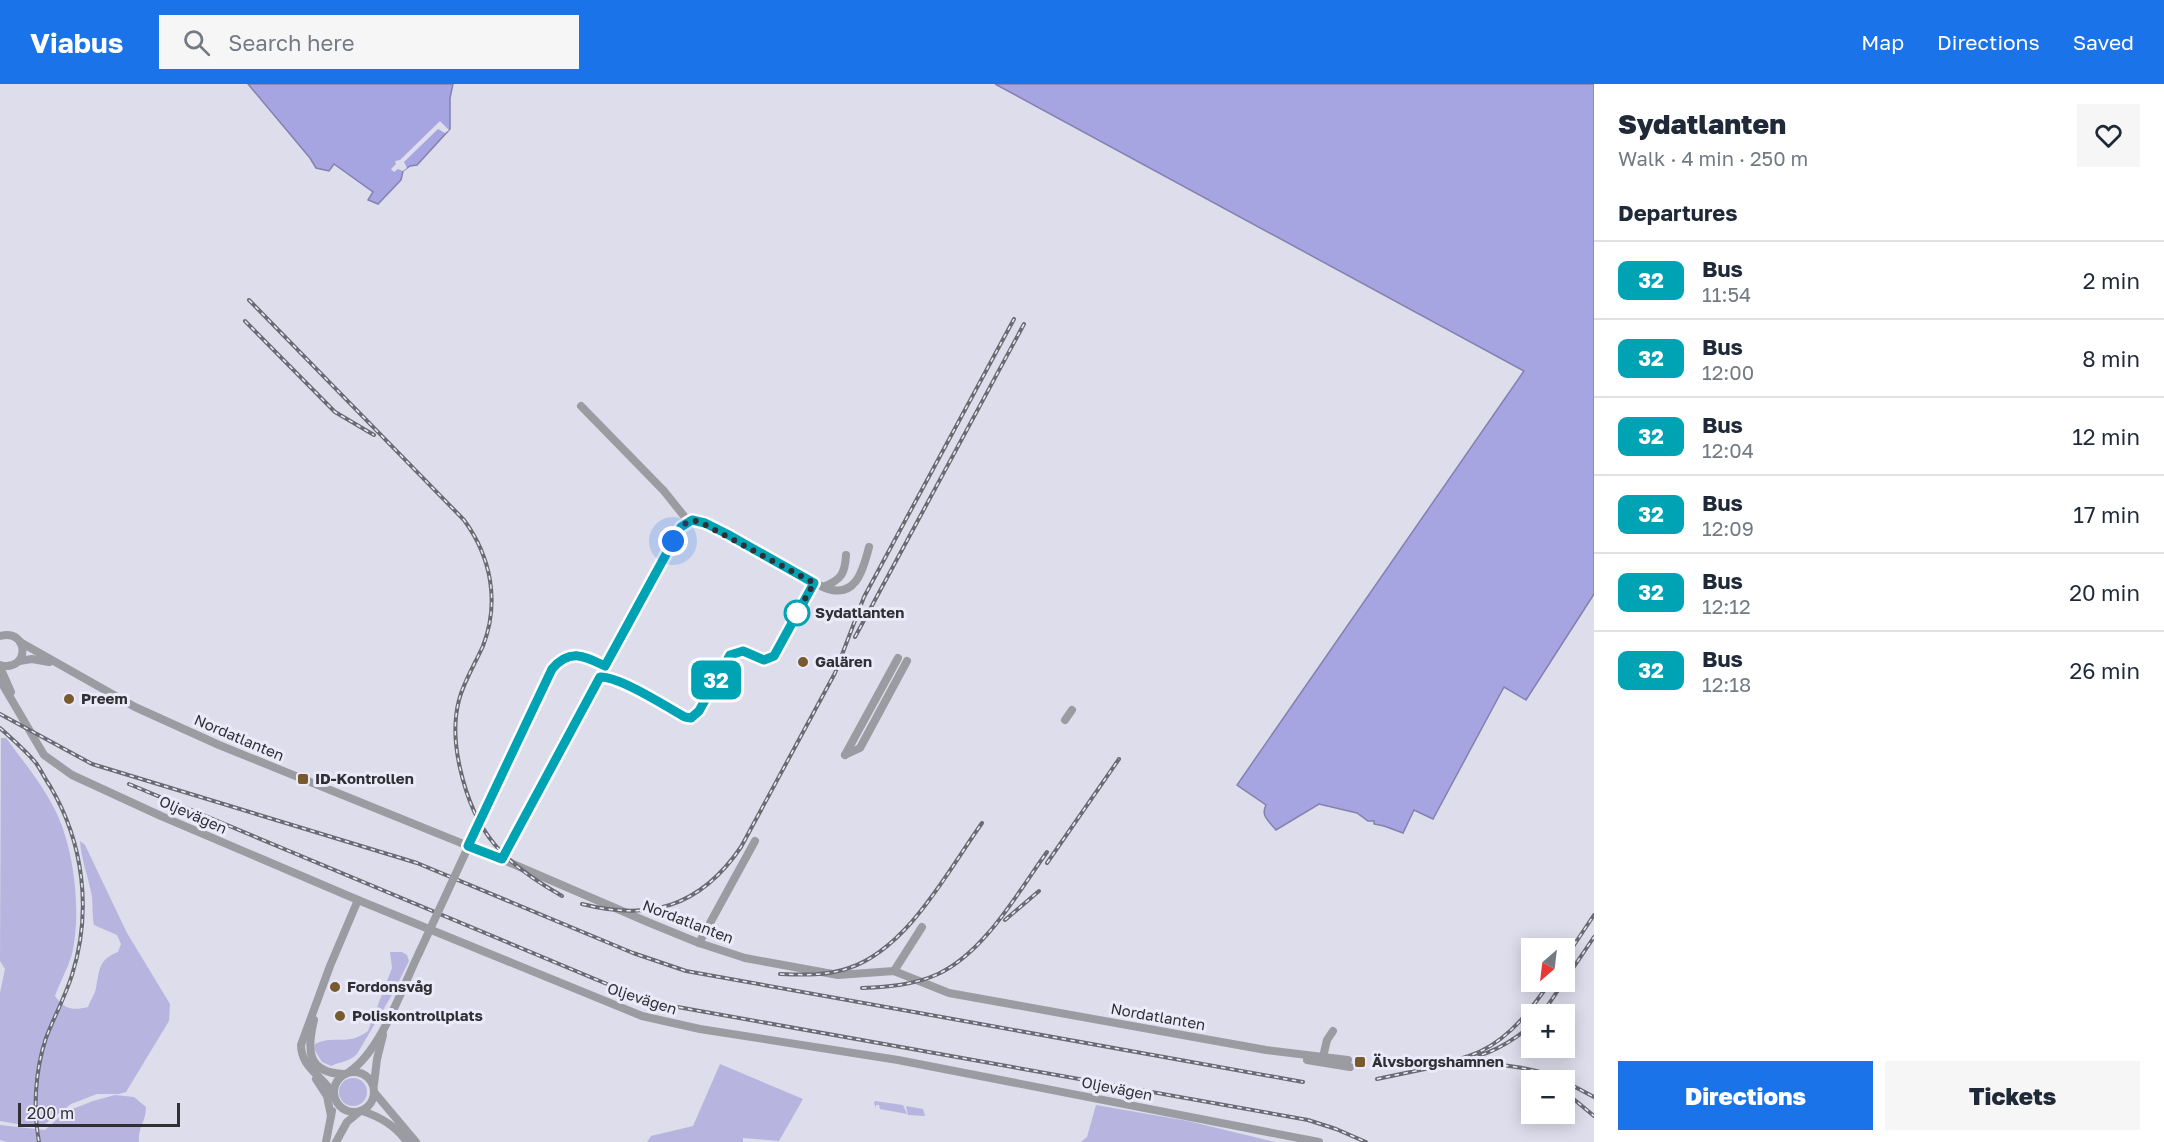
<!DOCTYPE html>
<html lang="en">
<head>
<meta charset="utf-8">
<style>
	body { margin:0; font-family:"Golos Text",sans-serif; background:#f6f6f7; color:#1f2937; height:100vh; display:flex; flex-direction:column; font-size:22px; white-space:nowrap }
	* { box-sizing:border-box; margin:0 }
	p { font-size:20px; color:#747a83 }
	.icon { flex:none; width:33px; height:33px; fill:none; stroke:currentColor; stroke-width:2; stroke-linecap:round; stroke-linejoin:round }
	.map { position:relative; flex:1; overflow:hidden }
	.details { display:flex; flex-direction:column; background:#fff; width:570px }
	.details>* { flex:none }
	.badge { padding:0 12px; border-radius:9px; font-size:21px; line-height:39px }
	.needle { width:39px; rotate:208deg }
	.controls { position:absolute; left:1521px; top:854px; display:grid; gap:12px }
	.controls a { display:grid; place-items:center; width:54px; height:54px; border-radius:0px; background:#fff; box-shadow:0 3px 15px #0003; font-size:30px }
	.scale { position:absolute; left:18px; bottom:15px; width:162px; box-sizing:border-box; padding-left:6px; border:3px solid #302f35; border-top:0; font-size:16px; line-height:21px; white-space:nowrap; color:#302f35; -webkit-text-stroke:4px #eaeaf9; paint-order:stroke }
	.you { position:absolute; width:30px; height:30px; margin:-15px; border:4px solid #fff; border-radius:50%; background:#1a73e8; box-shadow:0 0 0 9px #1a73e833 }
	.map>.badge { position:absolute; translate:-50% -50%; box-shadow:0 0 0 3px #fff }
	h2 { padding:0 24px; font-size:22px; line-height:54px }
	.round { display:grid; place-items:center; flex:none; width:63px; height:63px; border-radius:0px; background:#f6f6f7 }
	.head { display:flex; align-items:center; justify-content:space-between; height:102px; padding:0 24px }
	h1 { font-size:28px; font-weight:800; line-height:45px }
	.action { display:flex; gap:12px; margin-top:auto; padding:12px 24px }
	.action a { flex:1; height:69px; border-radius:0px; background:#1a73e8; color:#fff; font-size:24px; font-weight:800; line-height:69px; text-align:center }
	.action a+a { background:#f6f6f7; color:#1f2937 }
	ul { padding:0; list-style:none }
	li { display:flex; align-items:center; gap:18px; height:78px; padding:0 24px; border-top:2px solid #e0e1e3 }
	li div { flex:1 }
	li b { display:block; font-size:22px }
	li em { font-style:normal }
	li .badge { min-width:66px; font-weight:700; text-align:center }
	header { display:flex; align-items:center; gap:36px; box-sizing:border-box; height:84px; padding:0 30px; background:#1a73e8; color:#fff }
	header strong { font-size:28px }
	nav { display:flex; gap:33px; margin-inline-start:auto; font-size:21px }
	.search { width:420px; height:54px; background:#f6f6f7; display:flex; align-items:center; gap:15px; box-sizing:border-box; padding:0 21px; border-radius:0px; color:#747a83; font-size:22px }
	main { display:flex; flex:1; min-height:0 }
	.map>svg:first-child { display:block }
	.green { fill:#b7b5df }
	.water { fill:#a7a4e2; stroke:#8381ae; stroke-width:1.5 }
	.pier { fill:#ddddec }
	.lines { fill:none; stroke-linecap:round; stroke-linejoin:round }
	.minor { stroke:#9b9ba2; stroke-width:8 }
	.rail-casing { stroke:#6a6a73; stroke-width:4 }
	.rail { stroke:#eaeaf9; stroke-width:1.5; stroke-dasharray:4.5; stroke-linecap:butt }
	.minor-bridge { stroke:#9b9ba2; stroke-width:8 }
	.line-casing { stroke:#fff; stroke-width:14 }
	.line { stroke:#00a3b4; stroke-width:9 }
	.walk { stroke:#302f35; stroke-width:6; stroke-dasharray:0 10.8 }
	.stop-dot { fill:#fff; stroke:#00a3b4; stroke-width:3 }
	.poi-dot { fill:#775a2d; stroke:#eaeaf9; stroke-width:2 }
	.labels { text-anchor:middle; stroke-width:6; stroke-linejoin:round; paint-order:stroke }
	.stop-label { font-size:15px; font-weight:bold; fill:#302f35; stroke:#eaeaf9; text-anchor:start }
	.poi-label { font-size:15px; font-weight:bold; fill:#302f35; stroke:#eaeaf9; text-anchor:start }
	.street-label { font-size:15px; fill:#302f35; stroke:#eaeaf9 }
</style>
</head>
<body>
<header>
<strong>Viabus</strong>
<div class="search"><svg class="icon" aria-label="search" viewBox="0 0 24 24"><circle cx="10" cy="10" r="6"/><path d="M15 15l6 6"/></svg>Search here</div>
<nav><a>Map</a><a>Directions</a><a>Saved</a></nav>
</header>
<main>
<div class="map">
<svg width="1594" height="1058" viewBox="0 0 1594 1058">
	<rect width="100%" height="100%" fill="#ddddec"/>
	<g class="green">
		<path d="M1 654H6C22 676 40 697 53 722 74 760 82 828 72 870 68 884 60 898 55 912 64 925 72 927 88 923 90 917 95 910 96 904 100 885 98 876 118 868L121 860 117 851 94 841C92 831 93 823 92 813 89 794 81 776 80 757L85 761 127 849 170 920 169 937 126 1008 119 1010H97L71 1020 44 1041H23L0 1037V909L5 885 0 877Z"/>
		<path d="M390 868H402L407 871 409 877 393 909 357 970C347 979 341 977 331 982L322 978 314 965 315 960C335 950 347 963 368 947L392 884Z"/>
		<path d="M720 980 803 1015 779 1057 743 1054V1058H647L651 1052 693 1042Z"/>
		<circle cx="353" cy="1008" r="14"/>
		<path d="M115 1011 134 1013 146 1023C146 1038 138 1042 139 1058H7L0 1056V1041L45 1046 65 1028 93 1017Z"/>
		<path d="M875 1017 903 1021 907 1030 880 1025 879 1021H876V1024L874 1019Z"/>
		<path d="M1096 1021 1188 1037 1275 1058H1081L1087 1053Z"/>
		<path d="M906 1022 923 1025 925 1032 908 1031Z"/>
	</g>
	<g class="water">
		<path d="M248 0H453L450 14V45L417 81 410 82 403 87 401 96 378 120 368 116 373 108 334 80 329 87 316 84 310 74Z"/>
		<path d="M995 0H1594V510L1526 616 1504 603 1433 735 1414 726 1403 749 1384 742 1374 740V737H1368L1357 729 1319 720 1276 746C1270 738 1260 732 1266 721L1237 701 1524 287Z"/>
	</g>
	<path class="pier" d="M440 37 449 46 445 49 438 45 404 78 407 84 403 87 398 85 394 88 391 85 396 80 395 77 400 76Z"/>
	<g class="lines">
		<g class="minor">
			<path d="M581 322 664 407 688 437"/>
			<path d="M688 437H698L705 439 823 503"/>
			<path d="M846 471C845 490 841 496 823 503 855 517 863 487 869 463"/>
			<path d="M0 552C30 544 30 589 0 581"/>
			<path d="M20 558 135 623 219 661 513 780 650 839 699 859 745 874 838 891 894 887 949 909 1266 966 1348 976"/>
			<path d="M19 577 32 575 49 578"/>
			<path d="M0 583 11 608"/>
			<path d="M0 596 44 671 72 691 161 732 358 816 642 932 700 945 898 976 1319 1058"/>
			<path d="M1065 636 1072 626"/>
			<path d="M845 671 860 664 907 577"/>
			<path d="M845 671 898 574"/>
			<path d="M483 731 552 585C570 564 584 572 605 582"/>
			<path d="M502 775 681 443 688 437"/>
			<path d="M699 859 755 757"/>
			<path d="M894 887 922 843"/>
			<path d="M314 936C307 965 306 989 344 990"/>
			<path d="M1307 976 1350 983"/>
			<path d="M1322 977 1327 956 1333 947"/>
			<circle cx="354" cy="1008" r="20"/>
			<path d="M349 988C381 967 402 904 419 869"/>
			<path d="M316 995 327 1012 331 1032"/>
			<path d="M374 1000 377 975 383 951"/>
			<path d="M374 1008 416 1058"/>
			<path d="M334 1011C323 992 301 984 301 961L330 882 358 816"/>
			<path d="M362 1027C381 1033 396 1042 407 1058"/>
			<path d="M326 1058 332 1027"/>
			<path d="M336 1058 347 1038 359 1028"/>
		</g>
		<g class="rail-casing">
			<g id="rail">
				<path d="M249 216 464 436C491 473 500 518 483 562 475 580 464 597 459 616 453 639 455 662 460 684 475 751 504 779 562 812"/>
				<path d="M245 237 335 328 374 351"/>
				<path d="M855 553 1024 240"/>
				<path d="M0 630 92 680 417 779 633 869 686 887 1303 998"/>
				<path d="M0 644C12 655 25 666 36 679 41 686 45 695 50 702 84 759 92 828 72 891 65 913 54 933 46 954 35 987 33 1025 39 1058"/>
				<path d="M129 700 626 908 672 922 1308 1036 1336 1045 1366 1058"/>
				<path d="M1047 779 1119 675"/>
				<path d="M582 820C650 837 700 823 741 763L835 589 864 513 1014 235"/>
				<path d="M1005 836 1039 807"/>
				<path d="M1564 876 1594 831"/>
				<path d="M780 890C803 891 826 892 849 884 908 864 947 788 982 739"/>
				<path d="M862 904C888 903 914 901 938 890 985 868 1018 808 1047 768"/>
				<path d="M1542 930 1594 853"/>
				<path d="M1532 941C1497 970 1478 973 1436 982 1450 977 1467 974 1481 967 1512 952 1532 924 1551 897"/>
				<path d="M1468 979C1500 980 1533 983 1562 996"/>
				<path d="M1377 995 1444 981"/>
				<path d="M1564 997 1594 1013"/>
				<path d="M1564 1007 1594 1032"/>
			</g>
		</g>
		<use href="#rail" class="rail"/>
		<path class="minor-bridge" d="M419 869 483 731"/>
	</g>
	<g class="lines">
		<g class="line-casing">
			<path id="line" d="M692 436 705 439 727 450 814 499 774 572 764 576 743 567 730 571 699 627 691 634 685 633C667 623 619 592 600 593L502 775 468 762 552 585C570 564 584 572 605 582L681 443Z"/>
		</g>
		<use href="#line" class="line"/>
		<path class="walk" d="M673 457C680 445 683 436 698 437L814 499 797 529"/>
	</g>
	<circle class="stop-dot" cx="797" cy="529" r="12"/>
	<g class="poi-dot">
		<circle cx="803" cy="578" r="6"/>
		<circle cx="69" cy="615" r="6"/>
		<rect x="297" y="689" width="12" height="12" rx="3"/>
		<circle cx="335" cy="903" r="6"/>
		<circle cx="340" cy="932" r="6"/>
		<rect x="1354" y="972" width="12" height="12" rx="3"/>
	</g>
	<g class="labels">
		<g class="stop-label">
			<text x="815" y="534">Sydatlanten</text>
		</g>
		<g class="poi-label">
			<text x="815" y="583">Galären</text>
			<text x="81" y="620">Preem</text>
			<text x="315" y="700">ID-Kontrollen</text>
			<text x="347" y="908">Fordonsvåg</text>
			<text x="352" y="937">Poliskontrollplats</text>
			<text x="1372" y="983">Älvsborgshamnen</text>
		</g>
		<g class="street-label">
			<text transform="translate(239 654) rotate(23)" y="5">Nordatlanten</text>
			<text transform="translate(193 731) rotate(24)" y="5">Oljevägen</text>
			<text transform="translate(688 838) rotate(21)" y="5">Nordatlanten</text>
			<text transform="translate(642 915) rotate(18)" y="5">Oljevägen</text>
			<text transform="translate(1158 933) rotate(10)" y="5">Nordatlanten</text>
			<text transform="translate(1117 1005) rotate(11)" y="5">Oljevägen</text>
		</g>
	</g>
</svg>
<div class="controls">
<a><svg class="needle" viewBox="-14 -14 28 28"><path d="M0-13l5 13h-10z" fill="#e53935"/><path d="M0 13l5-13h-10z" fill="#747a83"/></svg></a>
<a>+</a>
<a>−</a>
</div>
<div class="scale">200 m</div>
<div class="you" style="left:673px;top:457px"></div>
<b class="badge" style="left:716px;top:596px;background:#00a3b4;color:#fff">32</b>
</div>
<section class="details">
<div class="head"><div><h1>Sydatlanten</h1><p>Walk · 4 min · 250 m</p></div><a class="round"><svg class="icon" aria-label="heart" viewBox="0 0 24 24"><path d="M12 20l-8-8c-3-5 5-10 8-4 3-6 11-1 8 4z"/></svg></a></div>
<h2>Departures</h2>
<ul>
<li><span class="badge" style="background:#00a3b4;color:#fff">32</span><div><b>Bus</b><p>11:54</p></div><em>2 min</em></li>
<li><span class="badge" style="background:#00a3b4;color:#fff">32</span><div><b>Bus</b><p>12:00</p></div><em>8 min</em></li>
<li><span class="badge" style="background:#00a3b4;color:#fff">32</span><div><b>Bus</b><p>12:04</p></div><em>12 min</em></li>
<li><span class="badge" style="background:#00a3b4;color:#fff">32</span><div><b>Bus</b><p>12:09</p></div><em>17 min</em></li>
<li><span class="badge" style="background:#00a3b4;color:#fff">32</span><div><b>Bus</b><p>12:12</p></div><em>20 min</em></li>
<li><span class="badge" style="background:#00a3b4;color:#fff">32</span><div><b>Bus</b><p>12:18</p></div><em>26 min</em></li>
</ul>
<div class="action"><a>Directions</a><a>Tickets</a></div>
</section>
</main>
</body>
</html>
